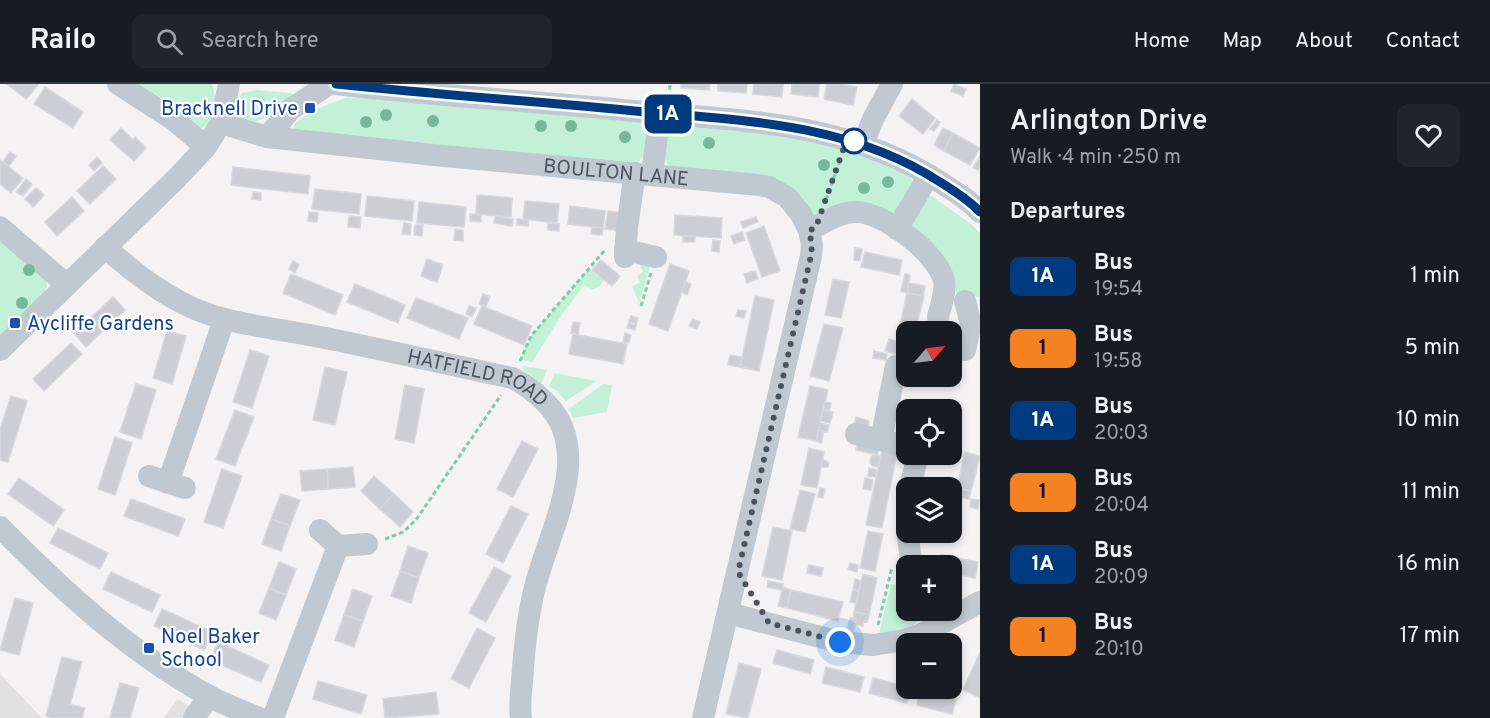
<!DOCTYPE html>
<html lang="en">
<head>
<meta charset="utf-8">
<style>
	body { margin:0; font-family:Overpass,sans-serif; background:#20242c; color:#f1f3f6; height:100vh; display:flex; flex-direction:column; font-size:22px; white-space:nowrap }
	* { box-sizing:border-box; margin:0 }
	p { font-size:20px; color:#9ea1a6 }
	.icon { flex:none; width:33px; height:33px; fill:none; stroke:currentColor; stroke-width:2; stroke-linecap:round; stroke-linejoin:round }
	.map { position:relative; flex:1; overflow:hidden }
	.sheet { display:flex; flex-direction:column; background:#171b24; width:510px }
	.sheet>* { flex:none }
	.badge { padding:0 12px; border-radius:9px; font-size:21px; line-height:39px }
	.needle { width:39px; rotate:62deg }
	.tools { position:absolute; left:896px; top:237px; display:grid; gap:12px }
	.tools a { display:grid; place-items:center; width:66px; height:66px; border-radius:12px; background:#171b24; box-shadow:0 3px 9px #0003; font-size:30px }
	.you { position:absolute; width:30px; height:30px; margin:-15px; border:4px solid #fff; border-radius:50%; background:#1a73e8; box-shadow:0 0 0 9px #1a73e833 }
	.map>.badge { position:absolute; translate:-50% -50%; box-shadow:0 0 0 3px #fff }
	h2 { padding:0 30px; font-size:22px; line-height:54px }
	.round { display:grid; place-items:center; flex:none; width:63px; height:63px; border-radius:12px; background:#20242c }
	.summary { display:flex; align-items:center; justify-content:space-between; height:102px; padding:0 30px }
	h1 { font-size:28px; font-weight:600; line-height:45px }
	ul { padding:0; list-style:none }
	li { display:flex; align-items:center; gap:18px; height:72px; padding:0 30px }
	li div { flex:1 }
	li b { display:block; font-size:22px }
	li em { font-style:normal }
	li .badge { min-width:66px; font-weight:700; text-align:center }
	header { display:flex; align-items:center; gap:36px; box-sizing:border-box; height:84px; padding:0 30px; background:#171b24; border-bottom:2px solid #363941 }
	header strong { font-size:28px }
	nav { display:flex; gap:33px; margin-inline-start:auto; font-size:21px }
	.search { width:420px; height:54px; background:#20242c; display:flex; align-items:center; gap:15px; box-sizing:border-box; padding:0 21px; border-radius:12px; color:#9ea1a6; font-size:22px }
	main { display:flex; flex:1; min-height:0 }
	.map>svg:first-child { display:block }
	.education { fill:#e2e1e1 }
	.green { fill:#c2f1d7 }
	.building { fill:#ccced4; stroke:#d6d8dd; stroke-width:1.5 }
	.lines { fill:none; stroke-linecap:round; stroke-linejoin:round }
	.path { stroke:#79cfaa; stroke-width:3; stroke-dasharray:4.5 3; stroke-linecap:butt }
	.minor { stroke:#c0c9d1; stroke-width:22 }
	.tree { fill:#7ab69b }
	.line-casing { stroke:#fff; stroke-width:14 }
	.line { stroke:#003b80; stroke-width:9 }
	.walk { stroke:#4a5460; stroke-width:6; stroke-dasharray:0 10.8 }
	.transit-dot { fill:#1a4fb4; stroke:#fff; stroke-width:2 }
	.stop-dot { fill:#fff; stroke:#003b80; stroke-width:3 }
	.labels { text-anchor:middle; stroke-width:4.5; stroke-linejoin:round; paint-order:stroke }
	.transit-label { font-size:20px; fill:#164399; stroke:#fff; text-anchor:start }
	.street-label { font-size:20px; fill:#4a5460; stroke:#fff }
</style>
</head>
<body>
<header>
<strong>Railo</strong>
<div class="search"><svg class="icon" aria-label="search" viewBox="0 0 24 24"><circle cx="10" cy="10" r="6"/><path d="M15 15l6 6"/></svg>Search here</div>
<nav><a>Home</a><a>Map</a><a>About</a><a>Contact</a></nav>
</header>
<main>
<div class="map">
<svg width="980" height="634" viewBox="0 0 980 634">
	<rect width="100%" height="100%" fill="#f4f2f2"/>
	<g class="education">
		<path d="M0 590 42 634H0Z"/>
		<path d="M177 615 211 633 164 634Z"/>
	</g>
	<g class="green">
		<path d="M129 0H212C217 15 215 29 207 42L199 45Z"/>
		<path d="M256 6 291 9 294 10V12C279 25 250 54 235 25L237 16 242 9Z"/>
		<path d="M349 13 638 35C649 46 651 74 634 80L294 46V41C308 27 331 19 349 13Z"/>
		<path d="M685 41 791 51 820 58 895 83 910 93 913 100 894 130 815 132 798 117 669 82 664 75C667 56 665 48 685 41Z"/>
		<path d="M930 111 971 140 980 149V226L979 213 958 209 955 207 913 147 910 138Z"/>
		<path d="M0 153 46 195 47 203 43 212 0 255Z"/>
		<path d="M639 178 651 179 639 218 632 203 640 198 637 192 643 188Z"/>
		<path d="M589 185 604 196 599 203 592 205 584 201 563 229 532 278 520 276 531 252Z"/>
		<path d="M523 282 547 286 541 300 522 284Z"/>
		<path d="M555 289 596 297 566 317 557 307 549 302Z"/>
		<path d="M603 300 612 301 607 328 573 334 569 325Z"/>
		<path d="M891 500 906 502V526L918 527V536L911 544 879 550Z"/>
	</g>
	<g class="building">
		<path d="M7 0H37L38 1 26 15Z"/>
		<path d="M681 0H710L709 6 681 4Z"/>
		<path d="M718 0H747L746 9 718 7Z"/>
		<path d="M754 0H783L782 13 753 10Z"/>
		<path d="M792 0H819L818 13 791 10Z"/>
		<path d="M827 0H841L857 3 853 21 824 15Z"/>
		<path d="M954 0 966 5 963 12 951 7Z"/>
		<path d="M45 3 83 28 73 44 34 20Z"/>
		<path d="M912 15 935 34 923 50 899 32Z"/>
		<path d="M937 36 940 38 934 47 930 45Z"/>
		<path d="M121 44 133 56 135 53 146 64 134 77 110 56Z"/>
		<path d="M943 44 953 49 944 67 934 61Z"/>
		<path d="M953 49 980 64 970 81 944 67Z"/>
		<path d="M10 68 16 72 9 82 3 78Z"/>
		<path d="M980 72V83L978 86 973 84Z"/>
		<path d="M97 73 102 79 94 87 89 81Z"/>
		<path d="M0 76 23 94 11 109 0 100Z"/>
		<path d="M103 82 116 95 90 120 77 107Z"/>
		<path d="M233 83 310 92 308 110 231 101Z"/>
		<path d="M26 95 32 100 23 112 16 108Z"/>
		<path d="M36 104 44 111 33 123 25 115Z"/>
		<path d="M315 105 361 110 359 130 312 125Z"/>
		<path d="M253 108 261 109V116L252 115Z"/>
		<path d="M477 111 512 114 511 133 476 130Z"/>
		<path d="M367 112 414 117 412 137 365 132Z"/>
		<path d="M72 113 84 127 57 152 45 138Z"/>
		<path d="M525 117 559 120 557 139 523 135Z"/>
		<path d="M419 118 466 123 464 143 417 139Z"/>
		<path d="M570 122 605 127 603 144 568 140Z"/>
		<path d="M608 127 625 129 622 147 605 145Z"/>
		<path d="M309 128 318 129 317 138 308 137Z"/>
		<path d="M470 130 481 131V138L470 137Z"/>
		<path d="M675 131 722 134 721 154 674 151Z"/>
		<path d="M349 132 361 133 360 144 348 143Z"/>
		<path d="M495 132 513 135 512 142 494 139Z"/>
		<path d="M756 133 758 138 743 144 741 138Z"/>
		<path d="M517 135 528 136V142L517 141Z"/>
		<path d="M404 139 411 140 410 151 402 150Z"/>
		<path d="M548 139 559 140V147L548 146Z"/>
		<path d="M415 141H423L422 152 414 151Z"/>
		<path d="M764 142 780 187 762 193 746 149Z"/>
		<path d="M592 143 603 144 602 151 591 150Z"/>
		<path d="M455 145 463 146V157L454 156Z"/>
		<path d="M742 148 745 156 734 160 731 152Z"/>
		<rect x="683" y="152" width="12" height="6"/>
		<path d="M713 156 720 157 719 168 712 167Z"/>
		<path d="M855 164 862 165 860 177 854 176Z"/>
		<path d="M865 168 902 176 899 191 861 183Z"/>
		<path d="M427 175 443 181 437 198 421 192Z"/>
		<path d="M601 176 620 192 612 202 592 186Z"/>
		<path d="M293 177 299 180 295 189 289 185Z"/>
		<path d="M670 180 689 187 668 247 649 240Z"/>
		<path d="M755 187 758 195 747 199 744 190Z"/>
		<path d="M291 190 343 211 335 231 283 209Z"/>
		<path d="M905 190 910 191 907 209 901 207Z"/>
		<path d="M833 195 849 198 841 234 825 231Z"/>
		<path d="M686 198 691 200 687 211 682 208Z"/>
		<path d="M909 199 925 202 923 212 907 209Z"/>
		<path d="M355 200 405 221 398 239 347 218Z"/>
		<path d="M907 209 924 212 915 248 899 246Z"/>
		<path d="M483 210 490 213 486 222 479 220Z"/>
		<path d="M755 212 774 216 759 287 740 283Z"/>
		<path d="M113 213 125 226 86 263 74 249Z"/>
		<path d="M416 214 468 234 459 255 407 234Z"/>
		<path d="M469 222 476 224 472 233 466 230Z"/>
		<path d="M482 222 532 242 524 261 474 240Z"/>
		<path d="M738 226 746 227 744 234 736 232Z"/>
		<path d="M631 232 638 234 636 241 629 238Z"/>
		<path d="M693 235 700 238 697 245 689 242Z"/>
		<path d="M573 238 580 239 578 250 571 249Z"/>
		<path d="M629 238 636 241 635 246 627 244Z"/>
		<path d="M824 240 843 244 829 297 810 292Z"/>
		<path d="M167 247 186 252 172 300 153 294Z"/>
		<path d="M625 249 631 251 629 259 623 258Z"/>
		<path d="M573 250 627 260 623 280 569 270Z"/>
		<path d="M889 255 902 259 898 271 885 267Z"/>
		<path d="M71 259 82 270 44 307 33 295Z"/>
		<path d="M250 266 269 272 252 324 233 318Z"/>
		<path d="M874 267 887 270 886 276 873 274Z"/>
		<path d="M951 267 960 270 956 284 951 283Z"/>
		<path d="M730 271 742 273 740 283 728 281Z"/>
		<path d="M325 283 347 288 335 341 313 336Z"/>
		<path d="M921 292H932L930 299 920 296Z"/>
		<path d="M931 294 940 296 939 301 930 299Z"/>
		<path d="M136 300 156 306 141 355 120 348Z"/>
		<path d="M405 301 424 305 414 359 395 355Z"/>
		<path d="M810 302 828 306 816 357 798 353Z"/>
		<path d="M11 312 27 317 8 378 0 376V345Z"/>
		<path d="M825 318 831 319 829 327 823 326Z"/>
		<path d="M925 318 940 321 939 326H924Z"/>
		<path d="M916 319 925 320 924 326H915Z"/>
		<path d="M235 326 254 333 235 382 216 375Z"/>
		<path d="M823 326 833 328 830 339 820 337Z"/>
		<path d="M856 333 869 337 868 343 854 340Z"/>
		<path d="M820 339 829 341 827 348 819 346Z"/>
		<path d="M819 346 824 347 821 359 816 357Z"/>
		<path d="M115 353 132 359 115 411 98 405Z"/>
		<path d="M522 357 538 365 513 413 497 405Z"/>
		<path d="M858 357 880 362 877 371 856 366Z"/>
		<path d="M809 364 824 368 817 404 801 401Z"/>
		<path d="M882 366 897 369 882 444 866 441Z"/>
		<path d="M965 368 980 372 971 407 957 404Z"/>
		<path d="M874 371 880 372 878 383 872 382 870 378 871 373Z"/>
		<path d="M823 375 829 379 828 383H821Z"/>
		<path d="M353 383 355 403 328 405 327 385Z"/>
		<path d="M869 384 877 386 876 393 868 392Z"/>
		<path d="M222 385 242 392 223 444 204 438Z"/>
		<path d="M327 385 328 405 302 407 300 387Z"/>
		<path d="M374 392 394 410 380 425 361 407Z"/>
		<path d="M19 394 64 426 53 442 8 410Z"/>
		<path d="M865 394 873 396 871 406 863 405Z"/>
		<path d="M820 404 825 405 823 414 818 413Z"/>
		<path d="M957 404 971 407 969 415 955 412Z"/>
		<path d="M800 406 815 410 805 448 790 445Z"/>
		<path d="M281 410 300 416 290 442 271 435Z"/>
		<path d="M394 410 413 428 400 443 380 425Z"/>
		<path d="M131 415 185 435 178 452 124 432Z"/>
		<path d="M971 415 979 416 978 425 970 423Z"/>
		<path d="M511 422 528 430 503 479 486 470Z"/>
		<path d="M951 434 957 436 955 445 951 444Z"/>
		<path d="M271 435 290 442 281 467 262 460Z"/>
		<path d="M773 443 792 447 782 496 762 492Z"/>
		<path d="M58 444 108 469 100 485 50 459Z"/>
		<path d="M868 447 883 450 875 487 860 484Z"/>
		<path d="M932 448H947L946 453 932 450Z"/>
		<path d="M408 462 428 469 419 494 400 487Z"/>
		<path d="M941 471 978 478 975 494 951 489V482H939Z"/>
		<path d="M279 478 296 485 286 511 269 504Z"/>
		<path d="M850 479 858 481 857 488 848 485Z"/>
		<path d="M809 481 823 484 821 492 807 489Z"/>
		<path d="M494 483 511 492 486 538 469 529Z"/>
		<path d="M400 487 419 494 411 519 391 512Z"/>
		<path d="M111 488 160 511 152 528 103 505Z"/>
		<path d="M863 490 877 494 869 531 854 528Z"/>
		<path d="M855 495 861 497 859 507 853 506Z"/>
		<path d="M768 497 783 500 782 506 767 503Z"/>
		<path d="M783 503 791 506 787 524 778 522Z"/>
		<path d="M269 504 286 511 276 536 259 529Z"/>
		<path d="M353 505 372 512 363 537 344 531Z"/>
		<path d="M791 506 843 518 838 537 787 524Z"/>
		<path d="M853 506 859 507 856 519 850 518Z"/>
		<path d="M15 514 33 519 19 571 0 566Z"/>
		<path d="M162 525 213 548 204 566 154 542Z"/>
		<path d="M854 528 869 531 867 538 864 537 863 542 855 540 856 535H853Z"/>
		<path d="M344 531 363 537 354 563 335 556Z"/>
		<path d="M850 534 856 535 853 552 846 550Z"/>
		<path d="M477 544 495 554 469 604 451 595Z"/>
		<path d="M218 558 269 581 261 598 210 576Z"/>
		<path d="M777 566 814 576 810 590 773 579Z"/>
		<path d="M980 568V614L963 606Z"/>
		<path d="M62 573 82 578 70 620 85 624 82 634H53L46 632Z"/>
		<path d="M739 579 761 585 748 634 726 630Z"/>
		<path d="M826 583 864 593 860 608 822 599Z"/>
		<path d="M873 594 911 604 907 619 869 609Z"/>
		<path d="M318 597 367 611 361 630 313 615Z"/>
		<path d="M120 599 139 604 130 634H110Z"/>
		<path d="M920 606 956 615 952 630 917 621Z"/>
		<path d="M436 608 439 630 385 634 383 615Z"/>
	</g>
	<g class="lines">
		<g class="path">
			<path d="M669 13 670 0"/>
			<path d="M826 116 841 74"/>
			<path d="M641 222 651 189"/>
			<path d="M520 277 531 252 605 166"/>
			<path d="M385 455 403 448 416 436 501 311"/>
			<path d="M878 541 892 483"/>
		</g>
		<g class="minor">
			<path d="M118 0 174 36 206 63"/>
			<path d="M336 0C435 12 535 17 634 27 741 37 847 37 940 98 954 107 968 115 980 128"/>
			<path id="s1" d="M221 39 267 53 444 72 759 101 769 103 787 113 801 130 809 146C824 139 839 128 856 128 883 128 938 169 944 197 946 208 941 222 938 233"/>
			<path d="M267 53 291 25 329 0"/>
			<path d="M863 60 873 35 892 0"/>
			<path d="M652 90 660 29"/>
			<path d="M0 143 67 201"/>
			<path d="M897 145 929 91"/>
			<path id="s2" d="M105 163C133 188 161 210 195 225 233 241 275 244 315 252 381 265 446 280 512 294 525 300 535 308 545 318 596 367 549 446 535 503 527 534 524 565 522 598 521 609 519 622 521 634"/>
			<path d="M625 166 656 173"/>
			<path d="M625 173 627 143 635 89"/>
			<path d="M965 217 971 240 965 266"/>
			<path d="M0 266 177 94 206 63 221 39 229 0"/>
			<path d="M856 350 906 362"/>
			<path d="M881 356 896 282"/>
			<path d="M149 392 185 404"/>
			<path d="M168 399 224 236"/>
			<path d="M910 404 918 370"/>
			<path d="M0 443C63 507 129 568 209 612 225 621 242 627 259 634"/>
			<path d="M320 446 338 462 367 460"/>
			<path d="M907 448 912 482"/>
			<path d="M728 529 840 558 873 561 904 556 920 551 980 518"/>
			<path d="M194 634 209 612"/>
			<path d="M273 634 338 462"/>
			<path d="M703 634 811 172 812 161 809 146"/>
		</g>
	</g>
	<g class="tree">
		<circle cx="386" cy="31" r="6"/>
		<circle cx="433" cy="37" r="6"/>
		<circle cx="366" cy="38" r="6"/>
		<circle cx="541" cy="42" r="6"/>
		<circle cx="571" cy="42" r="6"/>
		<circle cx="625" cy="53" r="6"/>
		<circle cx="709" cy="59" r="6"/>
		<circle cx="824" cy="81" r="6"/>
		<circle cx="888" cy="98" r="6"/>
		<circle cx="864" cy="104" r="6"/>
		<circle cx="29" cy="186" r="6"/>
		<circle cx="22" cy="219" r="6"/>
	</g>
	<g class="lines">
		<g class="line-casing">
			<path id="line" d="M336 0C432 10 529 17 625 26 735 37 845 36 940 98 954 107 968 115 980 128"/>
		</g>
		<use href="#line" class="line"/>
		<path class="walk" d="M840 558 769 539 738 488 811 172 812 161 809 147 816 143 847 55 854 57"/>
	</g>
	<g class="transit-dot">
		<rect x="304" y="18" width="12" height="12" rx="3"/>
		<rect x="9" y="233" width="12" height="12" rx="3"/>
		<rect x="143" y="558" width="12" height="12" rx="3"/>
	</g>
	<circle class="stop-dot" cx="854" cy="57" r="12"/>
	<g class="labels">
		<g class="transit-label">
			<text x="298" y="31" text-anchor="end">Bracknell Drive</text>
			<text x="27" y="246">Aycliffe Gardens</text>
			<text x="161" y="559">Noel Baker<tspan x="161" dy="23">School</tspan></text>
		</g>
		<g class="street-label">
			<text dy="7" stroke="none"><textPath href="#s1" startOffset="399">BOULTON LANE</textPath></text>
			<text dy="7" stroke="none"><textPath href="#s2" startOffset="402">HATFIELD ROAD</textPath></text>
		</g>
	</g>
</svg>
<div class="tools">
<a><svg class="needle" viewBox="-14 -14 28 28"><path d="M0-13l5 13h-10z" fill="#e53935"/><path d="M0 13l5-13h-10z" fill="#9ea1a6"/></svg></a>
<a><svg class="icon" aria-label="locate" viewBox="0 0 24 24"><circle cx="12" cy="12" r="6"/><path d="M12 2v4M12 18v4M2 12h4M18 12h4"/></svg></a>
<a><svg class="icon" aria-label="layers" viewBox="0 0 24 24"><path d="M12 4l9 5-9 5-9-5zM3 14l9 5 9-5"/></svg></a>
<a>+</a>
<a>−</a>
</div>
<div class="you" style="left:840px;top:558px"></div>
<b class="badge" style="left:668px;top:30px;background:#003b80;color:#fff">1A</b>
</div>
<section class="sheet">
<div class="summary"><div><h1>Arlington Drive</h1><p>Walk · 4 min · 250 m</p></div><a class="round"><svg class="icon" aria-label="heart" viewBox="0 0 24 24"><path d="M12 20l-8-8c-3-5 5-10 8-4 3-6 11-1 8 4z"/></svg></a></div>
<h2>Departures</h2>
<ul>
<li><span class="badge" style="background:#003b80;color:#fff">1A</span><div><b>Bus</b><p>19:54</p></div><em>1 min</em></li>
<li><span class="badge" style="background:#f58220;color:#111">1</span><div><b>Bus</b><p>19:58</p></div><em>5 min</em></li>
<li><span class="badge" style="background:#003b80;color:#fff">1A</span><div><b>Bus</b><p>20:03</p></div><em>10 min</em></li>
<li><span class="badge" style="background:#f58220;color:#111">1</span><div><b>Bus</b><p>20:04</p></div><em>11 min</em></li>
<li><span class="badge" style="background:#003b80;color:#fff">1A</span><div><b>Bus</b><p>20:09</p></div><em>16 min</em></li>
<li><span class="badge" style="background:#f58220;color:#111">1</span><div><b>Bus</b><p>20:10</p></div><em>17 min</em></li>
</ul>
</section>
</main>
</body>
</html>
